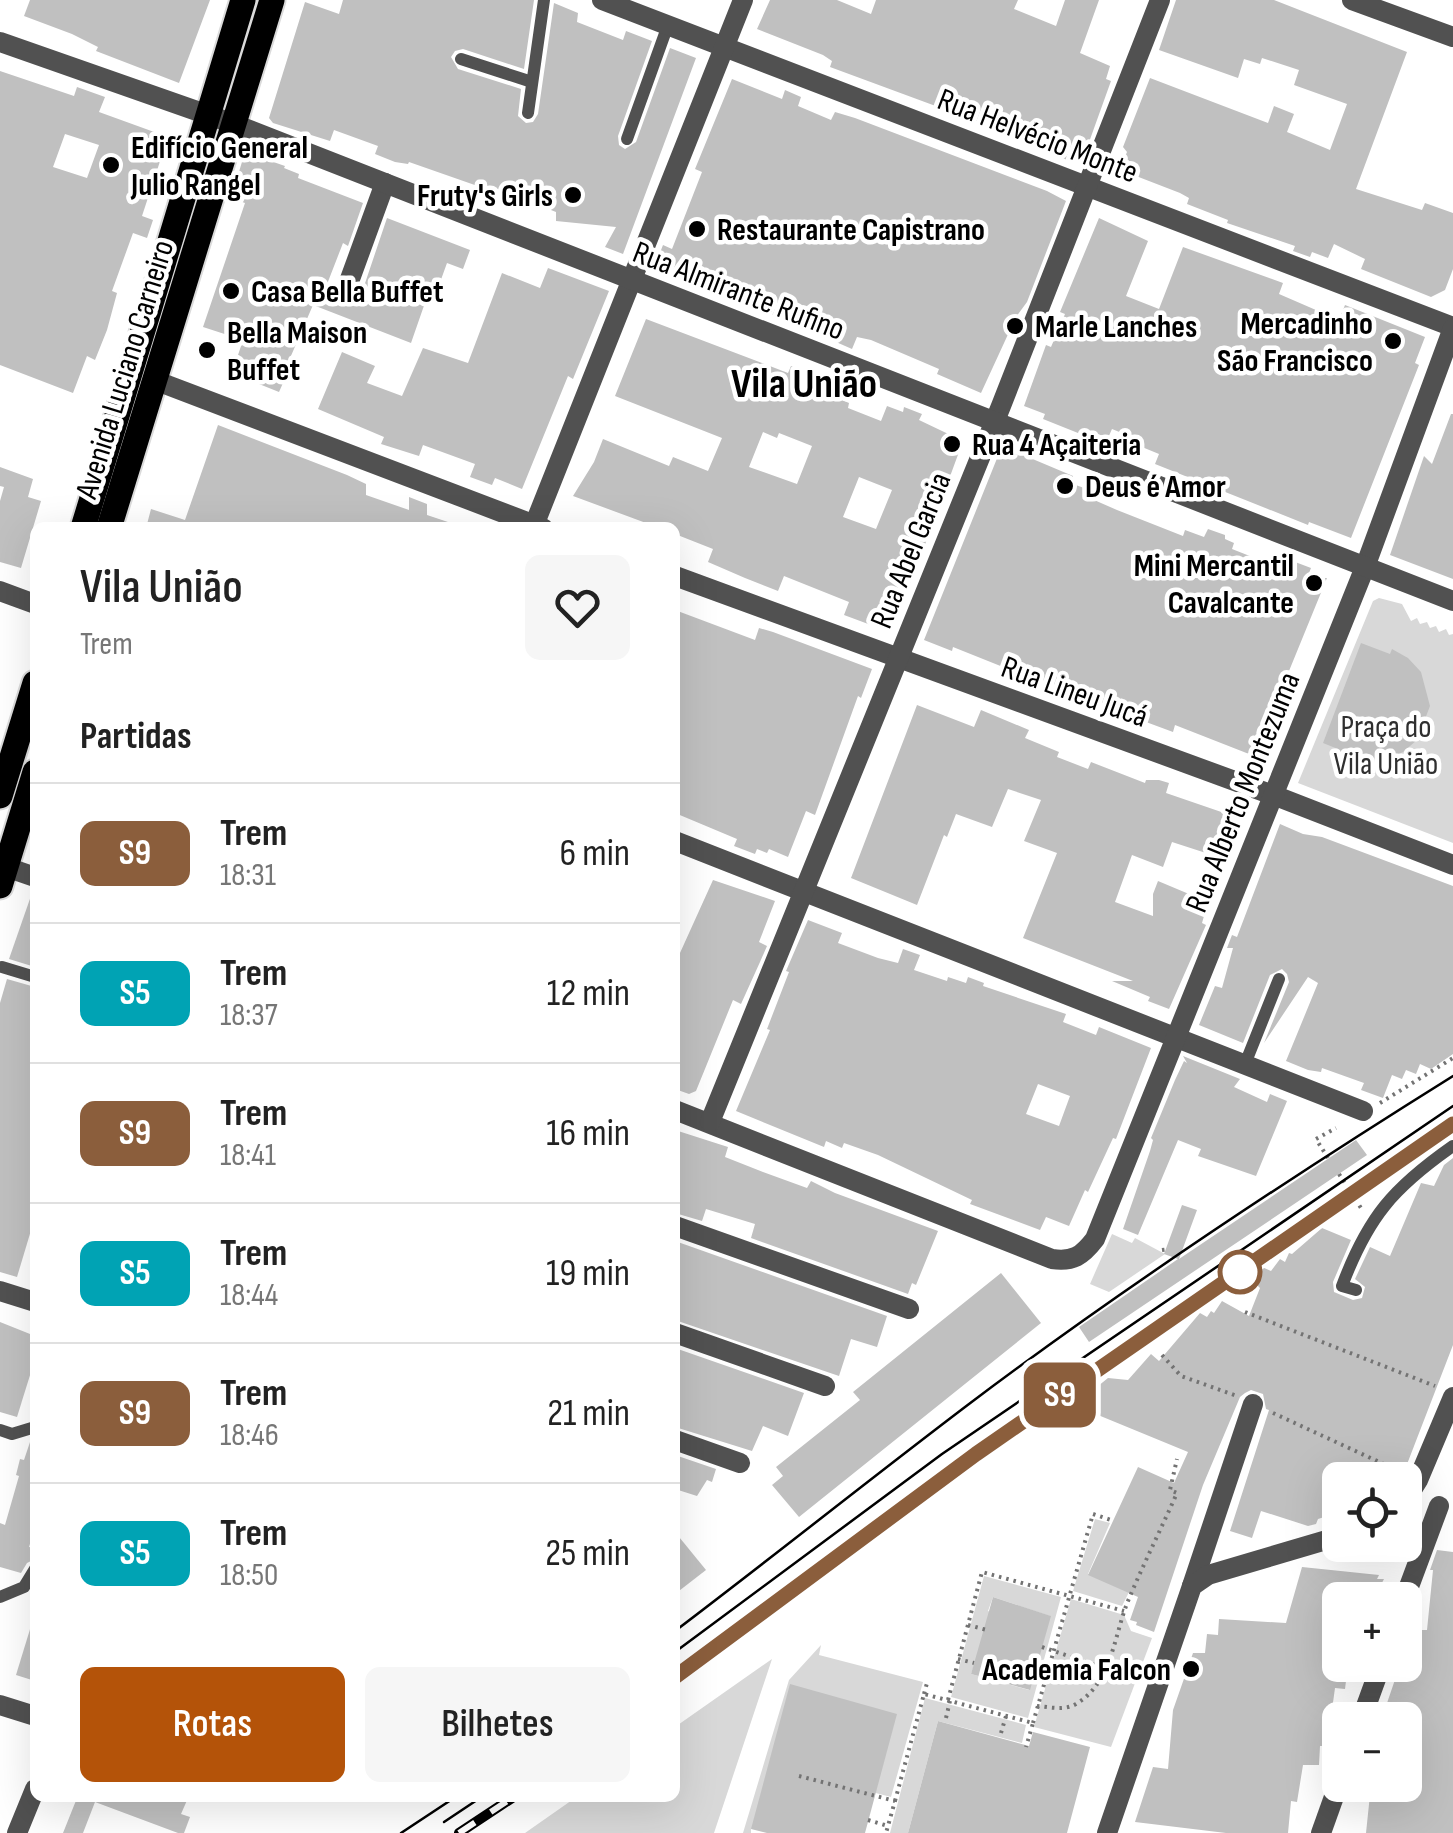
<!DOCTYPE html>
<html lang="pt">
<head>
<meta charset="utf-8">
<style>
	body { margin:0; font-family:"Sofia Sans Condensed",sans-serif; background:#f6f6f6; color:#222; height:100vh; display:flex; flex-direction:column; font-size:38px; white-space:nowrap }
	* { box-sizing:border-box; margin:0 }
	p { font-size:32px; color:#767676 }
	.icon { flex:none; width:55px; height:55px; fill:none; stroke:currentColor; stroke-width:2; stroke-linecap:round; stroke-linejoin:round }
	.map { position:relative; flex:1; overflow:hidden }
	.panel { position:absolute; left:30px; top:522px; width:650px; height:1280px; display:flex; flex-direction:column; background:#fff; border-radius:15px; box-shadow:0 10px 40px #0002 }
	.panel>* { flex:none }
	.badge { padding:0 20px; border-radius:15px; font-size:35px; line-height:65px }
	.controls { position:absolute; left:1322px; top:1462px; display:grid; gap:20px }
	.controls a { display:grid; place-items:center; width:100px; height:100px; border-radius:15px; background:#fff; box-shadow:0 10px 40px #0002; font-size:50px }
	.map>.badge { position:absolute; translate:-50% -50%; box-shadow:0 0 0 5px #fff }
	h2 { padding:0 50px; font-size:38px; line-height:90px }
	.round { display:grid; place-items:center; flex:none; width:105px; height:105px; border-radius:15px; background:#f6f6f6 }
	.head { display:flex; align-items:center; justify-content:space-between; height:170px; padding:0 50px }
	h1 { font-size:48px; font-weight:600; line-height:75px }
	.primary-button { display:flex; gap:20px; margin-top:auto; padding:20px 50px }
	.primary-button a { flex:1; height:115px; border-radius:15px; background:#b45309; color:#fff; font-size:40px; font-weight:600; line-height:115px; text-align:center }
	.primary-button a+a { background:#f6f6f6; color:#222 }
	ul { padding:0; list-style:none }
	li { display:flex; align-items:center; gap:30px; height:140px; padding:0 50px; border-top:2px solid #e0e0e0 }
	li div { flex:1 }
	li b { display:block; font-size:38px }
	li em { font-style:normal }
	li .badge { min-width:110px; font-weight:700; text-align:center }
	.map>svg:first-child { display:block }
	.green { fill:#d8d8d8; fill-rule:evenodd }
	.building { fill:#c0c0c0; fill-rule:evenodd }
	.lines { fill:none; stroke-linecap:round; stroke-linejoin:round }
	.primary-casing { stroke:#dbdbdb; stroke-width:29 }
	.path { stroke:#737373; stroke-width:4; stroke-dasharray:2.5 5; stroke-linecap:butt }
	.service { stroke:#515151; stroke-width:12 }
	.minor { stroke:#515151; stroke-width:20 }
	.tertiary { stroke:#515151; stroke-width:20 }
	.primary { stroke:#000; stroke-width:25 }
	.tram { stroke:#000; stroke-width:2.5 }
	.rail-casing { stroke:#000; stroke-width:10 }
	.rail { stroke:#fff; stroke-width:6; stroke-dasharray:19; stroke-linecap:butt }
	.line-casing { stroke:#fff; stroke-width:22 }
	.line { stroke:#8b5e3c; stroke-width:15 }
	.poi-dot { fill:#000; stroke:#fff; stroke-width:4 }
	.stop-dot { fill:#fff; stroke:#8b5e3c; stroke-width:5 }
	.labels { text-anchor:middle; stroke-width:9; stroke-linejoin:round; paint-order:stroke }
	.street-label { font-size:32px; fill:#000; stroke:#fff }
	.poi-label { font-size:32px; font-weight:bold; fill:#000; stroke:#fff; text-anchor:start }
	.park-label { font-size:32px; fill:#2f2f2f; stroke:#fff }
	.district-label { font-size:42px; font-weight:bold; fill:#000; stroke:#fff }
</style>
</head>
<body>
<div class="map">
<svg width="1453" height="1833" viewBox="0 0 1453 1833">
	<rect width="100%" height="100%" fill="#fff"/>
	<g class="green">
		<path d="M1379 598 1402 604 1411 621 1417 618 1420 624 1427 622 1430 628 1436 626 1439 632 1446 629 1449 635 1453 634V843L1298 783 1373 601Z"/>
		<path d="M1112 1234 1132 1243 1135 1238 1165 1254 1109 1292 1090 1284Z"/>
		<path d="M1095 1519 1110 1523 1088 1574 1129 1592 1122 1606 1073 1591Z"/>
		<path d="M984 1576 1061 1597 1028 1718 951 1697ZM993 1597 1050 1616 1029 1690 971 1674 992 1613 988 1611Z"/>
		<path d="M1071 1599 1124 1615 1131 1631 1152 1638 1111 1747 1034 1727Z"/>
		<path d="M821 1645 819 1655 923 1682 891 1797 845 1785 751 1829V1833H743L789 1680Z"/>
		<path d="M772 1659 714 1833H525L575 1798H675V1727Z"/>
		<path d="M925 1698 1026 1725 1022 1743 938 1721 908 1833H890Z"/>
	</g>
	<g class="building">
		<path d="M30 0H210L179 83 96 51 98 47 72 34 24 16Z"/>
		<path d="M343 0H534L524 69 463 49 455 51 451 57 458 69 521 89 518 116 526 123 533 122 538 114 554 3 578 13 577 22 623 40 626 31 652 41 618 136 619 145 625 149 636 142 670 48 696 58 623 254 605 247 616 227 556 221V212L490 186 489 190 409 162 408 164 395 162 375 154 378 146 334 130 330 141 273 123 269 118 305 2 339 14Z"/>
		<path d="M770 0H837L871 14 876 0H1018L1014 9 1056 26 1065 0H1099L1080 53 1110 66 1106 79 1111 81 1088 145 1083 143 1075 163 1005 135 1006 132 830 67 832 61 823 55 757 29Z"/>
		<path d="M1176 0H1274L1407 52 1356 189 1422 210 1425 203 1453 213V269L1445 290 1431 297 1361 269 1365 259 1334 244 1328 258 1312 252 1310 257 1293 251 1295 246 1227 223 1228 220 1187 204 1189 198 1180 193 1136 176 1135 180 1118 173 1127 152 1123 147 1150 78 1268 123 1274 106 1294 114 1287 132 1330 150 1347 104 1294 85 1299 70 1262 58 1260 64 1244 59 1238 78 1159 50Z"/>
		<path d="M0 71 74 96 77 87 105 97 99 112 168 137 142 216 153 220 147 238 133 233 112 291 117 293 107 330 95 360 87 356 73 393 0 365ZM65 134 99 145 87 178 53 167Z"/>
		<path d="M732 79 782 99 785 90 801 97 798 106 831 120 835 112 855 118 1047 191 1066 201 1027 302 1016 317 981 393 937 374 939 369 871 340 857 337 852 349 836 342V339L654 268 663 245 672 249 702 172 695 169Z"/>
		<path d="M245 152 285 166 284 168 299 174 298 178 363 203 348 246 343 243 324 292 340 302 358 304 387 218 470 250 463 269 447 263 434 299 427 297 411 343 313 305 284 372 287 374 279 392 232 373 243 340 203 327 245 203 231 198Z"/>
		<path d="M1099 218 1148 241 1126 296 1159 309 1183 247 1283 283 1279 294 1339 320 1345 305 1425 337 1415 363 1419 365 1351 538 1309 522 1308 525 1155 464 1159 454 1142 447 1144 442 1112 429 1108 438 1085 429 1083 435 1043 419 1045 414 1024 406 1046 345 1051 347 1065 314 1060 312Z"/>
		<path d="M548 268 609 291 573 379 568 376 522 489 495 478 492 485 470 477 475 464 423 445 419 456 381 444 384 437 318 409 342 352 375 366 367 383 402 396 423 348 468 363 502 273 540 288Z"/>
		<path d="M646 319 788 373 791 366 808 372 805 381 831 391 830 395 849 403 848 408 881 421 887 406 903 412 904 407 922 414 919 420 963 441 915 572 887 631 844 615 849 602 784 576 778 591 745 578 708 562 713 549 675 534V528H644L646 523 573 496 594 462 603 439 669 466 673 457 708 471 722 438 615 396ZM763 432 777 438 779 433 812 446 797 484 749 467ZM859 477 892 490 876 529 843 517Z"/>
		<path d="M1451 414H1453V579L1390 555 1424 456 1432 464Z"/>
		<path d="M218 425 347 475 366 484V495L409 510V497L427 504V515L454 524 453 528H146L151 509 185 520Z"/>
		<path d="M1002 446 1073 476 1070 483 1087 489 1085 496 1117 510 1183 536 1185 530 1204 537 1208 529 1225 535V539L1234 543 1232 549 1278 567 1282 557 1311 568 1307 578H1327L1258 747 1249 754 1175 725 1173 732 1146 722 1144 728 1126 721 1128 715 1079 693V695L1009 666 1008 669 953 647 952 651 924 640Z"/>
		<path d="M0 467 33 479 28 497 41 501 21 568 0 562V501L4 487 0 486Z"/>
		<path d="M675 610 755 640 759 628 773 632 872 669 861 698 858 696 815 815 806 811 788 857 769 849 767 853 757 849 755 854 734 846 737 839 675 813Z"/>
		<path d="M1361 643 1390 654 1392 649 1408 658 1421 672 1430 706 1417 740 1403 752 1387 759 1332 765 1338 749 1323 743Z"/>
		<path d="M917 705 974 727 981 710 1029 730 1025 738 1059 752 1057 757 1088 769 1091 762 1145 783 1146 780H1159L1169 783 1166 793 1233 816 1237 826 1223 864 1207 858 1209 854 1172 842 1163 867 1132 855 1115 902 1153 916V894L1158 881 1208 902 1202 923 1206 925 1169 1009 1148 1001 1150 997 1112 981H1133L1023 938 1057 853 1024 841 1041 800 1008 789 992 827 956 814 947 837 944 835 917 905 851 878Z"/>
		<path d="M1280 824 1303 834 1322 837 1453 886V1054L1431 1069 1420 1064 1416 1074 1406 1070 1402 1079 1392 1075 1383 1098 1361 1090 1364 1083 1322 1068 1321 1072 1308 1070 1286 1061 1318 983 1308 977 1264 1043 1289 982 1287 974 1282 969 1270 975 1243 1043 1199 1025 1215 986 1222 988 1233 948H1227L1232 935 1237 937Z"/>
		<path d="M713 880 775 901 759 942 767 946 760 962 741 1004 733 1000 696 1091 689 1094 675 1089V964Z"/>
		<path d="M32 893 35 894V967L9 959Z"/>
		<path d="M808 920 842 933 838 943 878 958 898 963 903 949 920 955 914 970 947 981 948 977 966 983 968 977 984 983 983 986 1066 1014 1063 1022 1096 1035 1099 1027 1151 1048 1116 1139 1113 1138 1088 1192 1085 1190 1069 1226 1046 1217 1040 1230 970 1204 972 1200 878 1155 844 1143 842 1148 826 1141 824 1147 736 1111 770 1030 767 1029 789 972 786 971ZM1038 1084 1070 1096 1059 1126 1026 1114Z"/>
		<path d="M7 979 35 987V1217L17 1277 0 1272V1003Z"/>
		<path d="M1183 1056 1240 1079 1234 1087 1267 1102 1270 1094 1287 1101 1256 1176 1198 1156 1201 1149 1178 1140 1138 1235 1123 1229 1150 1151 1153 1140 1151 1138 1175 1080 1184 1061 1187 1063Z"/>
		<path d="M675 1130 728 1147 725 1157 763 1172 807 1188 811 1181 835 1193 938 1231 916 1285 912 1283 908 1294 751 1238 755 1224 706 1209 702 1221 675 1213Z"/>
		<path d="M1356 1140 1367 1155 1089 1342 1079 1327 1178 1259 1164 1254 1182 1205 1197 1210 1179 1259Z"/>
		<path d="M1453 1158V1345L1404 1472 1397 1480H1340V1512L1318 1519 1316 1524 1308 1526 1261 1511 1252 1538 1230 1531 1269 1410 1266 1409 1263 1394 1251 1390 1245 1393 1240 1397 1203 1485 1154 1632 1136 1625 1137 1622 1130 1620 1138 1597 1088 1575 1138 1467 1174 1483 1188 1452 1081 1408 1087 1395 1108 1378 1128 1380 1151 1354 1159 1361 1200 1313 1207 1317 1211 1311 1214 1313 1222 1301 1249 1316 1260 1288 1254 1282 1262 1267 1271 1271 1280 1259 1285 1262 1289 1253 1292 1254 1322 1228 1351 1240 1333 1282 1334 1292 1353 1300 1362 1298 1365 1287 1355 1279 1370 1247 1390 1256 1421 1183 1434 1186 1444 1165Z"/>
		<path d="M675 1241 887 1316 877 1347 851 1339 839 1376 675 1320Z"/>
		<path d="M1001 1273 1041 1323 799 1517 772 1485 783 1476 776 1467 860 1400 853 1392Z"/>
		<path d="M0 1322 35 1336V1359L17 1417 0 1412Z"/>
		<path d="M675 1348 804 1393 788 1436 763 1426 752 1451 675 1427Z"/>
		<path d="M31 1439H35V1528L29 1547 35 1548V1559L27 1563 21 1573 0 1567V1523L5 1525 19 1476 16 1475 20 1459 24 1460Z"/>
		<path d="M675 1455 716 1469 712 1482 707 1480 697 1496 675 1489Z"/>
		<path d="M675 1532 706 1570 675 1594Z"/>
		<path d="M1437 1550 1453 1552V1833H1366L1371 1785H1405V1720H1384L1386 1706 1400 1665H1405V1651L1412 1630H1427L1433 1570H1430Z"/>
		<path d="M1302 1567 1379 1575 1377 1579H1384L1373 1600H1340V1665H1348L1345 1689 1335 1688 1327 1746H1320L1319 1765H1303L1297 1802 1291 1801 1288 1833H1226L1135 1822 1153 1767 1168 1769 1173 1710 1193 1653H1205L1207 1634 1218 1635 1219 1619 1286 1623Z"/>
		<path d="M993 1597 1051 1616 1030 1690 971 1674Z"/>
		<path d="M31 1626 35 1627V1681L16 1675Z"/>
		<path d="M790 1684 897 1714 865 1833H767L751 1829Z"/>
		<path d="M938 1721 1029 1746 1033 1732 1090 1747 1067 1833H908Z"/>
		<path d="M77 1798H188L181 1814 190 1817 184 1833H178L95 1802 83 1833H63Z"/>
	</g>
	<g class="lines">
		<g class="primary-casing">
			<g id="primary">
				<path d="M83 528 243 0"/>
				<path d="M109 528 272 0"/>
				<path d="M0 796 35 683"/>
				<path d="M0 886 35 772"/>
			</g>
		</g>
		<g class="path">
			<path d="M1380 1103 1453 1058"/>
			<path d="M1328 1158 1316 1139 1336 1128"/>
			<path d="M1339 1174 1361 1208"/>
			<path d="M1162 1250 1169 1249"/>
			<path d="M1245 1312 1435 1386"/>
			<path d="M1162 1355 1181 1376 1237 1396"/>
			<path d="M1273 1413 1401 1472"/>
			<path d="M968 1625 987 1630"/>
			<path d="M1042 1647 1104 1668"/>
			<path d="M958 1659 974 1663"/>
			<path d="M924 1694 927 1683"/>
			<path d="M948 1700 982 1572 1124 1611"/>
			<path d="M1037 1706C1050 1707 1064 1711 1076 1704 1112 1683 1114 1635 1128 1601 1143 1565 1161 1529 1177 1493L1170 1490 1177 1459"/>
			<path d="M946 1718 950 1701"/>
			<path d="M1033 1723 1093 1514 1111 1520"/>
			<path d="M1001 1733 1006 1716"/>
			<path d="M799 1776 895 1801 886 1833"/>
			<path d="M895 1801 924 1694 1033 1723 1026 1747"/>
			<path d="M868 1820 888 1826"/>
		</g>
		<g class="service">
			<path d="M461 59 532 82"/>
			<path d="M528 113 544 0"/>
			<path d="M627 139 668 25"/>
			<path d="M2 967 35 977"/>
			<path d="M1245 1064 1279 979"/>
			<path d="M1356 1290 1342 1286C1368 1217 1393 1188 1453 1146"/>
			<path d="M0 1430 12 1434 35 1427"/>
			<path d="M0 1597 24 1587 35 1569"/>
		</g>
		<g class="minor">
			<path d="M602 0 1453 327"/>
			<path d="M346 290 385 183"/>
			<path d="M154 380 543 528"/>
			<path d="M533 528 743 0"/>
			<path d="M675 576 1273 795 1453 865"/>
			<path d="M0 591 35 604"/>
			<path d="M675 841 1363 1111"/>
			<path d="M6 867 35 877"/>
			<path d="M675 1110 1052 1259C1073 1262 1082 1256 1095 1239L1365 567 1453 328"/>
			<path d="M710 1122 1001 406 1160 0"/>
			<path d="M675 1226 909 1309"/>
			<path d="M0 1291 35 1302"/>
			<path d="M675 1333 825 1386"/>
			<path d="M675 1440 740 1463"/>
			<path d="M1405 1501 1418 1480 1453 1397"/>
			<path d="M1192 1586 1253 1404"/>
			<path d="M1404 1600 1439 1506"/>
			<path d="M0 1705 35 1716"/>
			<path d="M1361 1720 1381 1665"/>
			<path d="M17 1833 35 1789"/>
			<path d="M1107 1833 1192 1586 1208 1575 1340 1536"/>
			<path d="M1321 1833 1340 1780"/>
		</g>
		<g class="tertiary">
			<path d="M1352 0 1453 37"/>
			<path d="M0 42 234 124 1453 601"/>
		</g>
		<use href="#primary" class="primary"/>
		<g class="tram">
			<path d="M675 1631C774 1556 870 1479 969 1404 1124 1287 1288 1179 1453 1076"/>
			<path d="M675 1652 942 1454 1453 1106"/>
			<path d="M444 1822 480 1798"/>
			<path d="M401 1833 454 1798"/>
		</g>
		<g class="rail-casing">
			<g id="rail">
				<path d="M675 1677 946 1475 1453 1124"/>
				<path d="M459 1833 512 1798"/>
			</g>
		</g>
		<use href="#rail" class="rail"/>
	</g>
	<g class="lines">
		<g class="line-casing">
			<path id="line" d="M675 1677 976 1454 1453 1124"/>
		</g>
		<use href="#line" class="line"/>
	</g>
	<g class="poi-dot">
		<circle cx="111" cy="165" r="10"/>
		<circle cx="573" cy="195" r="10"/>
		<circle cx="697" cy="229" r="10"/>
		<circle cx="231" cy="291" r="10"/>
		<circle cx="1015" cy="326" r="10"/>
		<circle cx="1393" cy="341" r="10"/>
		<circle cx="207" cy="350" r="10"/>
		<circle cx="952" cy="444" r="10"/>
		<circle cx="1065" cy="486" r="10"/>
		<circle cx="1314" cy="583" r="10"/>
		<circle cx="1191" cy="1669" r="10"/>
	</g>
	<circle class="stop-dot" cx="1240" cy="1272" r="20"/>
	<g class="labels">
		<g class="street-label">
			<text transform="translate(1038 135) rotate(21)" y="11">Rua Helvécio Monte</text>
			<text transform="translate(739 290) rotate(21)" y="11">Rua Almirante Rufino</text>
			<text transform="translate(124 369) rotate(-73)" y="11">Avenida Luciano Carneiro</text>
			<text transform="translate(910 550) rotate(-68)" y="11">Rua Abel Garcia</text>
			<text transform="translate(1075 691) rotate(20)" y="11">Rua Lineu Jucá</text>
			<text transform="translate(1242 792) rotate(-68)" y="11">Rua Alberto Montezuma</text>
		</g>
		<g class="poi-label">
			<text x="131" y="158">Edifício General<tspan x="131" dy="37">Julio Rangel</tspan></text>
			<text x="553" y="206" text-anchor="end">Fruty's Girls</text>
			<text x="717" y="240">Restaurante Capistrano</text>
			<text x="251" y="302">Casa Bella Buffet</text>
			<text x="1373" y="334" text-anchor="end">Mercadinho<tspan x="1373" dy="37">São Francisco</tspan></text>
			<text x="1035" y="337">Marle Lanches</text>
			<text x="227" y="343">Bella Maison<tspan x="227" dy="37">Buffet</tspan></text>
			<text x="972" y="455">Rua 4 Açaiteria</text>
			<text x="1085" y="497">Deus é Amor</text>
			<text x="1294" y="576" text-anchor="end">Mini Mercantil<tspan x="1294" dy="37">Cavalcante</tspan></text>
			<text x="1171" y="1680" text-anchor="end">Academia Falcon</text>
		</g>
		<g class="park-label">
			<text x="1386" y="737">Praça do<tspan x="1386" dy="37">Vila União</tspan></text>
		</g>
		<g class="district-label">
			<text x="804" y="397">Vila União</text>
		</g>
	</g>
</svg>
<div class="controls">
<a><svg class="icon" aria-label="locate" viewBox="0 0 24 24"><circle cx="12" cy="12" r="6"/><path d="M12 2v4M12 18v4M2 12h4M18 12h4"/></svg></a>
<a>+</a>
<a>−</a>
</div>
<b class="badge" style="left:1060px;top:1395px;background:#8b5e3c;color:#fff">S9</b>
<section class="panel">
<div class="head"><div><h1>Vila União</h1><p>Trem</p></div><a class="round"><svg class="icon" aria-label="heart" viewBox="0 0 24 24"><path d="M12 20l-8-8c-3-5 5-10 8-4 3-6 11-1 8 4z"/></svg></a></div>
<h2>Partidas</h2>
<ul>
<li><span class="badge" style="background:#8b5e3c;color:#fff">S9</span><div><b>Trem</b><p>18:31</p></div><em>6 min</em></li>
<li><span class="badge" style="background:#00a3b4;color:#fff">S5</span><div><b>Trem</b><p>18:37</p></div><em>12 min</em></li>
<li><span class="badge" style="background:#8b5e3c;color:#fff">S9</span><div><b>Trem</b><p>18:41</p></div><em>16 min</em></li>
<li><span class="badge" style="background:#00a3b4;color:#fff">S5</span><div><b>Trem</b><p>18:44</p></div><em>19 min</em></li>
<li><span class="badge" style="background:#8b5e3c;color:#fff">S9</span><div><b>Trem</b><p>18:46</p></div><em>21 min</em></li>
<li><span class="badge" style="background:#00a3b4;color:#fff">S5</span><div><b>Trem</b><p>18:50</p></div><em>25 min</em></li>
</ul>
<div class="primary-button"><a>Rotas</a><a>Bilhetes</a></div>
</section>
</div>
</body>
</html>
